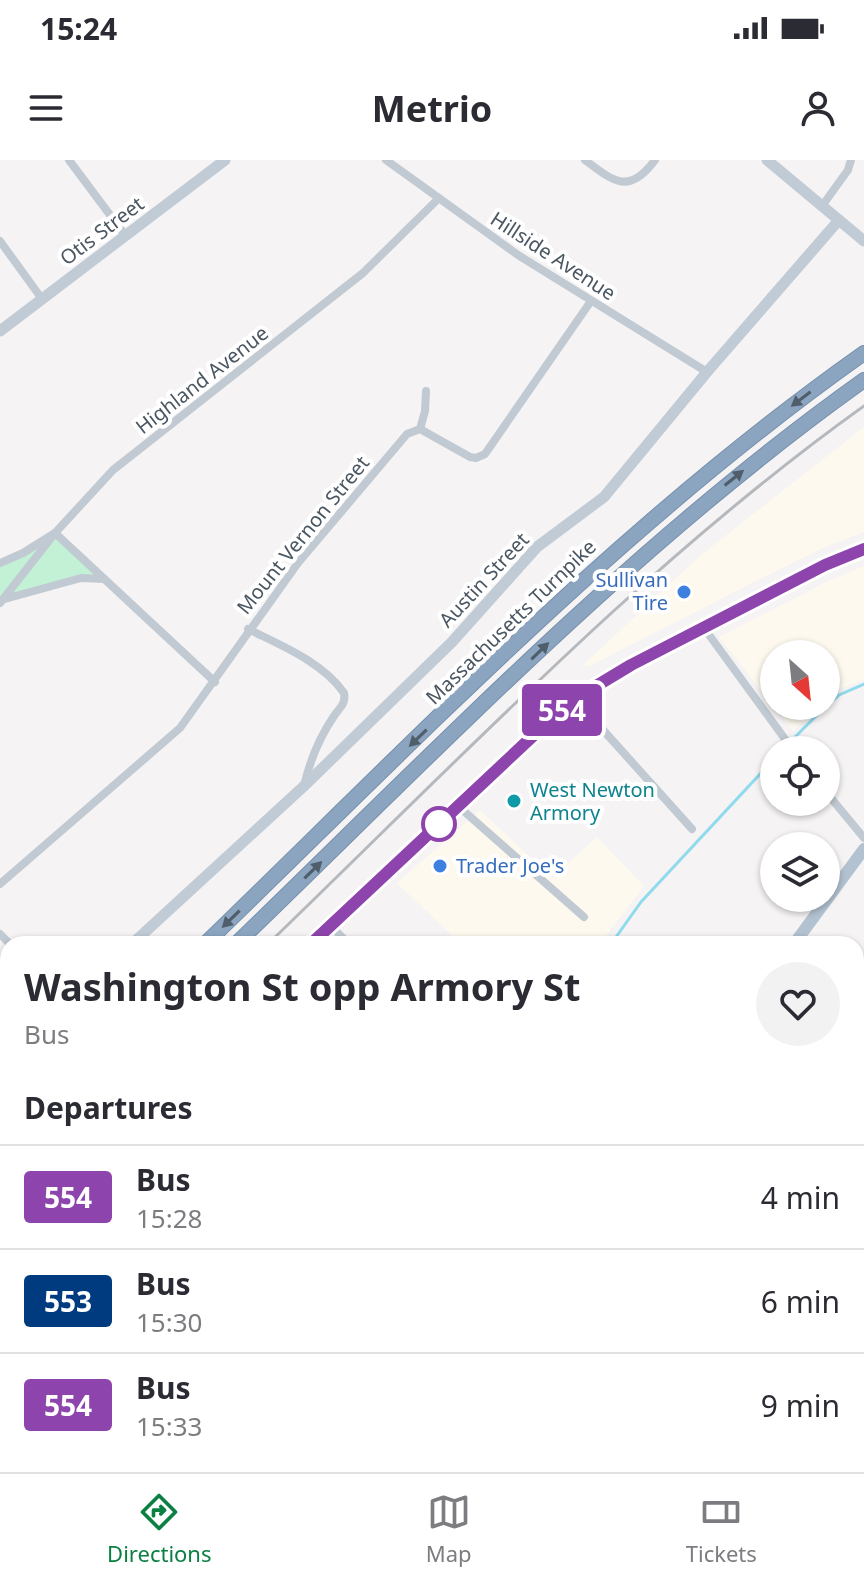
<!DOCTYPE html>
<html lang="en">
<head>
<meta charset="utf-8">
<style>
	body { margin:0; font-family:"Noto Sans",sans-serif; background:#f2f2f3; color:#2b2b33; height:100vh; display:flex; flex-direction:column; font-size:30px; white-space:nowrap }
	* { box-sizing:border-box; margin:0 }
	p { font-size:26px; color:#7c7c81 }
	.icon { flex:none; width:44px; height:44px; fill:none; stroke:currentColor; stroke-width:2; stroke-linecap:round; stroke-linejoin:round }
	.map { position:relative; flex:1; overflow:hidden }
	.sheet { position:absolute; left:0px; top:776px; width:864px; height:536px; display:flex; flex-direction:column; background:#fff; border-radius:24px 24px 0 0; box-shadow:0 2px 6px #0004 }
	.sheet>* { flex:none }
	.badge { padding:0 16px; border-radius:6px; font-size:28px; line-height:52px }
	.needle { width:52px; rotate:153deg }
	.controls { position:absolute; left:760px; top:480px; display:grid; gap:16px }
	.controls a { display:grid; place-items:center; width:80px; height:80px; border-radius:50%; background:#fff; box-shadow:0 2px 6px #0004; font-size:40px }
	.map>.badge { position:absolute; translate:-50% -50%; box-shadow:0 0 0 4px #fff }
	h2 { padding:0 24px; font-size:30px; line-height:72px }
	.round { display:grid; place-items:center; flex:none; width:84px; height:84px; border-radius:42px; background:#f2f2f3 }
	.head { display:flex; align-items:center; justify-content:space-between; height:136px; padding:0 24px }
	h1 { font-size:38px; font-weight:700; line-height:60px }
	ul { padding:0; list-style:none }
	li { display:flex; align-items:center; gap:24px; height:104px; padding:0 24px; border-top:2px solid #e1e1e2 }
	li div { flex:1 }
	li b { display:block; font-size:30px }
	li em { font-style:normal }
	li .badge { min-width:88px; font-weight:700; text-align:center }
	.status { display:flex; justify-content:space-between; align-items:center; height:56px; padding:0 40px; background:#fff; direction:ltr }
	.status svg { height:22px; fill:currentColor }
	header { display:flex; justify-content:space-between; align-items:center; height:104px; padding:0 24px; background:#fff; font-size:36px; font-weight:700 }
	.tab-bar { display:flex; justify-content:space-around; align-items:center; height:112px; border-top:2px solid #e1e1e2; background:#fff; font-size:22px; color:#7c7c81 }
	.tab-bar a { display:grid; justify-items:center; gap:4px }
	.tab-bar .active { color:#0b8043 }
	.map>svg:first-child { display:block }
	.commercial { fill:#fdf9ef }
	.green { fill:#c3f1d5 }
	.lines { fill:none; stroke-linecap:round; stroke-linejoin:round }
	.stream { stroke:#90daee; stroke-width:3 }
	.highway-casing { stroke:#7690ad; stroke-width:16 }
	.street { stroke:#c1cad2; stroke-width:8 }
	.secondary { stroke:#c1cbd6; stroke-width:11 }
	.primary { stroke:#b3c2d1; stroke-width:12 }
	.highway { stroke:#8ba5c1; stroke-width:14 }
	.rail { stroke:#b5b8bd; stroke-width:3 }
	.oneway { fill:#505e6b }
	.line-casing { stroke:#fff; stroke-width:18 }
	.line { stroke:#8e44ad; stroke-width:12 }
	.shop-dot { fill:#3f7fe0; stroke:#fff; stroke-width:3 }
	.culture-dot { fill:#0f9aa8; stroke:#fff; stroke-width:3 }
	.stop-dot { fill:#fff; stroke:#8e44ad; stroke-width:4 }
	.labels { text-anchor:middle; stroke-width:8; stroke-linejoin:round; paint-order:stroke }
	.street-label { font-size:20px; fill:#4a5661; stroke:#fff }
	.shop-label { font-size:20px; fill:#366cbe; stroke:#fff; text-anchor:end }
	.culture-label { font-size:20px; fill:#0d838f; stroke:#fff; text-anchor:start }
</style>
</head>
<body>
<div class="status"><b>15:24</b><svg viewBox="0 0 49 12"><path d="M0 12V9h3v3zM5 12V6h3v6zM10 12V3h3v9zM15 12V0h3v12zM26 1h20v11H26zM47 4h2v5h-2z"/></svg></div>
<header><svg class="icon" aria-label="menu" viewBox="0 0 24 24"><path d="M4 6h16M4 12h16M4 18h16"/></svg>Metrio<svg class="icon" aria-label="person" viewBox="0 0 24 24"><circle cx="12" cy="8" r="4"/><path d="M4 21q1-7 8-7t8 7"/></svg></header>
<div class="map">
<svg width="864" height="1312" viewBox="0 0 864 1312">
	<rect width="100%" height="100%" fill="#f5f3f3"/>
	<g class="commercial">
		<path d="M864 267V372L825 387 746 426 590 506 581 507 701 395Z"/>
		<path d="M864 406V520L842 528 826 542V494H774V546H821L793 571 719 477 826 422Z"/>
		<path d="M480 650 552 718 597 677 644 726 600 784H516L512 782 510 784H461L397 723Z"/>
	</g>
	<path class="green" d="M55 373 105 419 93 417 0 439V403Z"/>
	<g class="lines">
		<g class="stream">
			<path d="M826 546 839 535 864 524"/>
			<path d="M795 577 826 546"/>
			<path d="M782 590 783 589"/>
			<path d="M611 784 641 742 774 599"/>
			<path d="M234 1312 240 1304"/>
		</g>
		<g class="highway-casing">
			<g id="highway">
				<path d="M205 784C417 579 622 364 864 193"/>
				<path d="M236 784C439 588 634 384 864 220"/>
				<path d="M0 968 8 962"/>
				<path d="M0 996 8 990"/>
			</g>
		</g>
		<g class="street">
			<path d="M69 0 125 75"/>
			<path d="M386 0 518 95 707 212"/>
			<path d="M585 0C614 22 629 35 655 0"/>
			<path d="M822 46 848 10 851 0"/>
			<path d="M0 81 42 139"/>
			<path d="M420 269 425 251 426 231"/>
			<path d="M0 403 23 393 55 373 215 522"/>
			<path d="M1 440 81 418 104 419"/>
			<path d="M0 443 55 373 113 310 363 113 439 38"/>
			<path d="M704 468 793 590"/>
			<path d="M248 469C280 485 323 502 344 533 346 544 340 547 334 556 319 578 310 600 304 626"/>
			<path d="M578 537 604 571 692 669"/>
			<path d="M826 632 864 678"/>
			<path d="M458 646 584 757"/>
			<path d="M0 724 180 568 298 403 407 274 420 269 470 297 476 298 485 294 591 141"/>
			<path d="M330 765 349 784"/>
			<path d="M0 774 10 784"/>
			<path d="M856 891 864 897"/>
			<path d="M856 955 864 945"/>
			<path d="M856 1186 864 1185"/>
			<path d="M0 1249 8 1274"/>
			<path d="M856 1272 864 1271"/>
			<path d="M18 1304 20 1312"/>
			<path d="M444 1304 460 1312"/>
			<path d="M209 1312 215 1304"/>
			<path d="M253 1312 259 1304"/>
		</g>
		<g class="secondary">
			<path d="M767 0 864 81"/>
			<path d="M0 171 225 0"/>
			<path d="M132 784 303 627 452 482 537 387 604 337 707 212 839 60"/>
			<path d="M311 784 549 561C602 515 666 488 727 456 773 433 816 407 864 389"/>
			<path d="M0 908 8 902"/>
			<path d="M0 1109 8 1100"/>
		</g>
		<g class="primary">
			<path d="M794 784 864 689"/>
			<path d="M406 1312 412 1304"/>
		</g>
		<use href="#highway" class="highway"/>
		<g class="rail">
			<path d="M268 784C460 599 646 402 864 246"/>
			<path d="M0 1023 8 1017"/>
		</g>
	</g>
	<defs><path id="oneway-solid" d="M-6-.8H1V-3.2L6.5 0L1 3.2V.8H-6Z" transform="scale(2)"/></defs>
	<g class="oneway">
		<use href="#oneway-solid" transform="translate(801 239) rotate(143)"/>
		<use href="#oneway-solid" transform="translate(734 318) rotate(-39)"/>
		<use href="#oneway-solid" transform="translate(540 491) rotate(-44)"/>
		<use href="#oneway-solid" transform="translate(418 578) rotate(136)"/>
		<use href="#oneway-solid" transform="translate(313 710) rotate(-44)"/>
		<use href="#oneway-solid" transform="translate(231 759) rotate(136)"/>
	</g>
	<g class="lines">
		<g class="line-casing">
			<path id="line" d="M311 784 535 574 578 537 631 505 825 405 864 389"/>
		</g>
		<use href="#line" class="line"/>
	</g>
	<g class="shop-dot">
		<circle cx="684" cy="432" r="8"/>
		<circle cx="440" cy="706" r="8"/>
	</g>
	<circle class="culture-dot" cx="514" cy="641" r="8"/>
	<circle class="stop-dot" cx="439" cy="664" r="16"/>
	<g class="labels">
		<g class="street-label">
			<text transform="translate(102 71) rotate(-37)" y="7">Otis Street</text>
			<text transform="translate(553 96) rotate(33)" y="7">Hillside Avenue</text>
			<text transform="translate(202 220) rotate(-38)" y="7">Highland Avenue</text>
			<text transform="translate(303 375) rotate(-51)" y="7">Mount Vernon Street</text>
			<text transform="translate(484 420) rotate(-47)" y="7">Austin Street</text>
			<text transform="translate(511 462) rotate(-44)" y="7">Massachusetts Turnpike</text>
		</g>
		<g class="shop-label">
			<text x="668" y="427">Sullivan<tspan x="668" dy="23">Tire</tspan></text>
			<text x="456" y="713" text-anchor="start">Trader Joe's</text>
		</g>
		<g class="culture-label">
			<text x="530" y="637">West Newton<tspan x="530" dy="23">Armory</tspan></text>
		</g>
	</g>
</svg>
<div class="controls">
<a><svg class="needle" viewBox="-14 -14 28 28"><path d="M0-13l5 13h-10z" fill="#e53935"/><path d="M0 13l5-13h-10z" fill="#7c7c81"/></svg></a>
<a><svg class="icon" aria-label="locate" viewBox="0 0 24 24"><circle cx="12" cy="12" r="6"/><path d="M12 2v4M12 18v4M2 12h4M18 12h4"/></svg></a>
<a><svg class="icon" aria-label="layers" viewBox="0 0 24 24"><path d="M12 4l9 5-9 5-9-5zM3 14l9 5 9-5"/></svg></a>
</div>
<b class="badge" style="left:562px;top:550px;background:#8e44ad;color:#fff">554</b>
<section class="sheet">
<div class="head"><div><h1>Washington St opp Armory St</h1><p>Bus</p></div><a class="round"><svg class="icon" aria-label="heart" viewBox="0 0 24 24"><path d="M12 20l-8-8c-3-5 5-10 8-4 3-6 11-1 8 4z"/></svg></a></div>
<h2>Departures</h2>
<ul>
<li><span class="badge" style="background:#8e44ad;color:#fff">554</span><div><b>Bus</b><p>15:28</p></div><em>4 min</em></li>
<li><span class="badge" style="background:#003b80;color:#fff">553</span><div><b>Bus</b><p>15:30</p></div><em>6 min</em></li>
<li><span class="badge" style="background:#8e44ad;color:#fff">554</span><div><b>Bus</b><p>15:33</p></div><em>9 min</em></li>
</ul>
</section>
</div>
<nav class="tab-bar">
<a class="active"><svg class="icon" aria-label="directions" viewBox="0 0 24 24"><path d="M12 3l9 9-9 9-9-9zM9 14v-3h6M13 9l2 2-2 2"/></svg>Directions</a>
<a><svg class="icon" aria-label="map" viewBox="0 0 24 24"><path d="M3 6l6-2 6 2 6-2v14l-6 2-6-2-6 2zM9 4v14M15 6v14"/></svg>Map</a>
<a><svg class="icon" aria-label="tickets" viewBox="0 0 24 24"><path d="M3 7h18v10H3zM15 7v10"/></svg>Tickets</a>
</nav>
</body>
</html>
